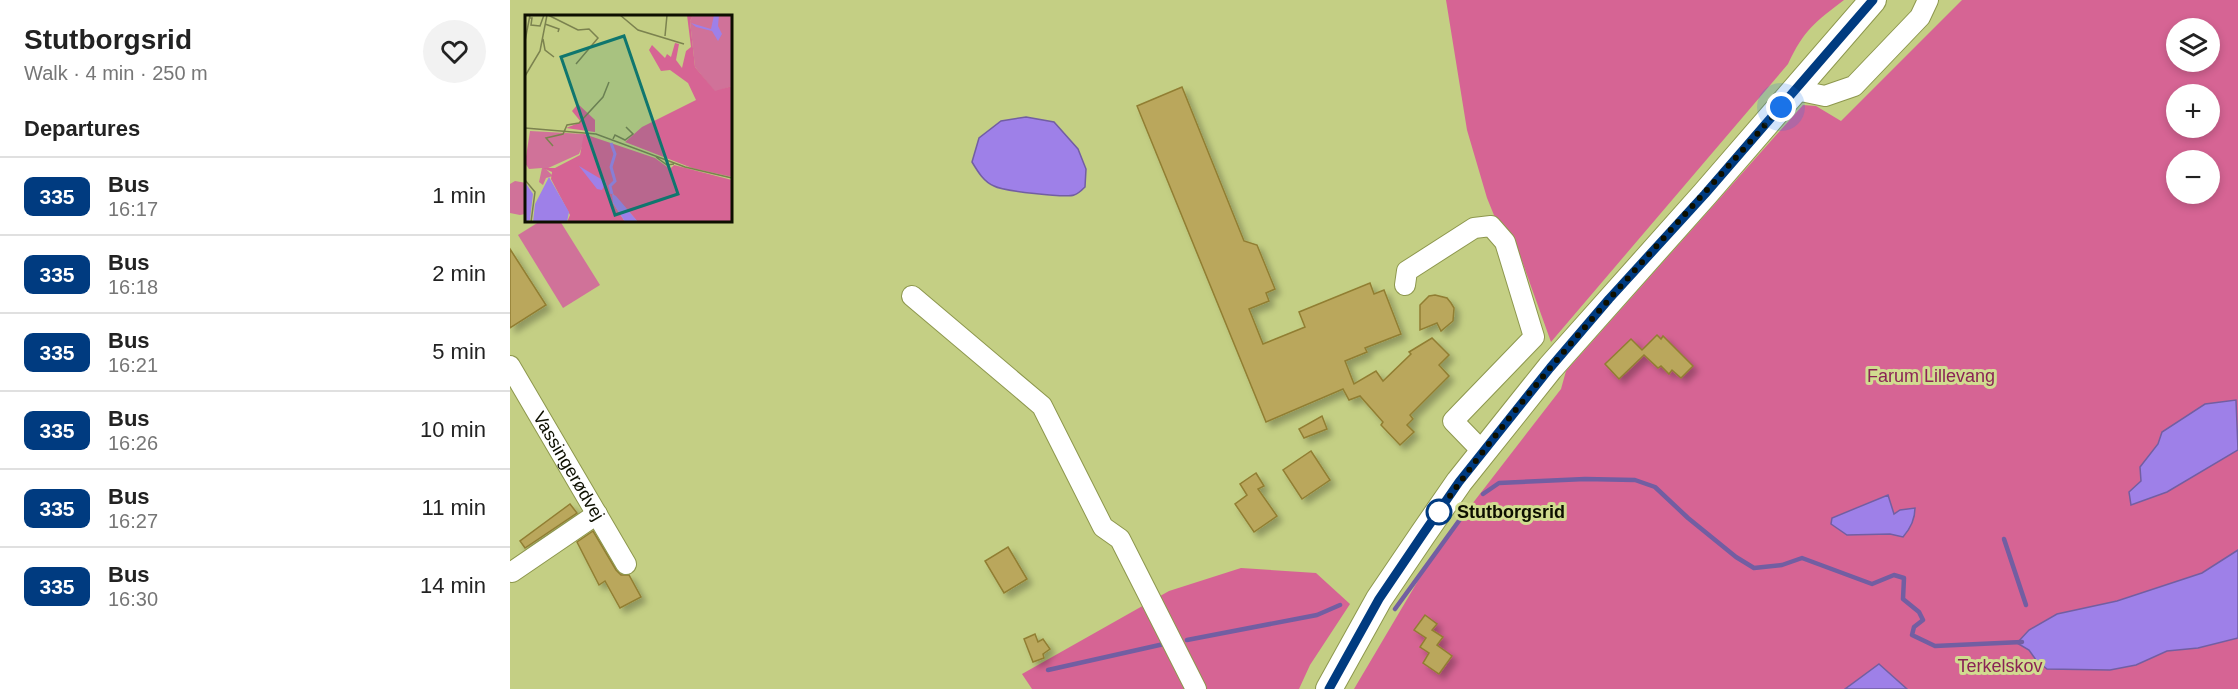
<!DOCTYPE html>
<html lang="en">
<head>
<meta charset="utf-8">
<style>
	body { margin:0; font-family:Arial,sans-serif; background:#f2f2f2; color:#222; height:100vh; display:flex; flex-direction:column; font-size:22px; white-space:nowrap }
	* { box-sizing:border-box; margin:0 }
	p { font-size:20px; color:#767676 }
	.icon { flex:none; width:33px; height:33px; fill:none; stroke:currentColor; stroke-width:2; stroke-linecap:round; stroke-linejoin:round }
	.map { position:relative; flex:1; overflow:hidden }
	.side { display:flex; flex-direction:column; background:#fff; width:510px }
	.side>* { flex:none }
	.badge { padding:0 12px; border-radius:9px; font-size:21px; line-height:39px }
	.controls { position:absolute; left:1656px; top:18px; display:grid; gap:12px }
	.controls a { display:grid; place-items:center; width:54px; height:54px; border-radius:50%; background:#fff; box-shadow:0 3px 9px #0003; font-size:30px }
	.you { position:absolute; width:30px; height:30px; margin:-15px; border:4px solid #fff; border-radius:50%; background:#1a73e8; box-shadow:0 0 0 9px #1a73e833 }
	.map>.badge { position:absolute; translate:-50% -50%; box-shadow:0 0 0 3px #fff }
	h2 { padding:0 24px; font-size:22px; line-height:54px }
	.round { display:grid; place-items:center; flex:none; width:63px; height:63px; border-radius:32px; background:#f2f2f2 }
	.overview { display:flex; align-items:center; justify-content:space-between; height:102px; padding:0 24px }
	h1 { font-size:28px; font-weight:700; line-height:45px }
	ul { padding:0; list-style:none }
	li { display:flex; align-items:center; gap:18px; height:78px; padding:0 24px; border-top:2px solid #e0e0e0 }
	li div { flex:1 }
	li b { display:block; font-size:22px }
	li em { font-style:normal }
	li .badge { min-width:66px; font-weight:700; text-align:center }
	main { display:flex; flex:1; min-height:0 }
	.map>svg:first-child { display:block }
	.green { fill:#d07299 }
	.forest { fill:#d66494; fill-rule:evenodd }
	.water { fill:#9e80e8; stroke:#725ea2; stroke-width:1.5 }
	.lines { fill:none; stroke-linecap:round; stroke-linejoin:round }
	.stream { stroke:#725ea2; stroke-width:4.5 }
	.building { fill:#baa75c; stroke:#917e32; stroke-width:1.5; filter:url(#shadow) }
	.minor-casing { stroke:#8d974d; stroke-width:22 }
	.major-casing { stroke:#8d974d; stroke-width:28 }
	.minor { stroke:#fff; stroke-width:20 }
	.major { stroke:#fff; stroke-width:26 }
	.line-casing { stroke:#fff; stroke-width:14 }
	.line { stroke:#003b80; stroke-width:9 }
	.walk { stroke:#0d0f00; stroke-width:6; stroke-dasharray:0 10.8 }
	.stop-dot { fill:#fff; stroke:#003b80; stroke-width:3 }
	.labels { text-anchor:middle; stroke-width:6; stroke-linejoin:round; paint-order:stroke }
	.park-label { font-size:18px; fill:#8a2355; stroke:#d1dc90 }
	.street-label { font-size:18px; fill:#0d0f00; stroke:#d1dc90 }
	.stop-label { font-size:18px; font-weight:bold; fill:#0d0f00; stroke:#d1dc90; text-anchor:start }
	.inset-river { fill:none; stroke:#9e80e8; stroke-width:3 }
	.inset-road { fill:none; stroke:#7b824f; stroke-width:1.5 }
	.view { fill:#0f766e; fill-opacity:0.15; stroke:#0f766e; stroke-width:3 }
	.inset-edge { fill:none; stroke:#0d0f00; stroke-width:3 }
</style>
</head>
<body>
<main>
<section class="side">
<div class="overview"><div><h1>Stutborgsrid</h1><p>Walk · 4 min · 250 m</p></div><a class="round"><svg class="icon" aria-label="heart" viewBox="0 0 24 24"><path d="M12 20l-8-8c-3-5 5-10 8-4 3-6 11-1 8 4z"/></svg></a></div>
<h2>Departures</h2>
<ul>
<li><span class="badge" style="background:#003b80;color:#fff">335</span><div><b>Bus</b><p>16:17</p></div><em>1 min</em></li>
<li><span class="badge" style="background:#003b80;color:#fff">335</span><div><b>Bus</b><p>16:18</p></div><em>2 min</em></li>
<li><span class="badge" style="background:#003b80;color:#fff">335</span><div><b>Bus</b><p>16:21</p></div><em>5 min</em></li>
<li><span class="badge" style="background:#003b80;color:#fff">335</span><div><b>Bus</b><p>16:26</p></div><em>10 min</em></li>
<li><span class="badge" style="background:#003b80;color:#fff">335</span><div><b>Bus</b><p>16:27</p></div><em>11 min</em></li>
<li><span class="badge" style="background:#003b80;color:#fff">335</span><div><b>Bus</b><p>16:30</p></div><em>14 min</em></li>
</ul>
</section>
<div class="map">
<svg width="1728" height="689" viewBox="0 0 1728 689">
	<defs>
		<filter id="shadow"><feDropShadow dx="5" dy="5" stdDeviation="3" flood-color="#0004"/></filter>
	</defs>
	<rect width="100%" height="100%" fill="#c4cf84"/>
	<g class="green">
		<path d="M5 181 16 183 15 214 10 215 0 213V184Z"/>
		<path d="M32 220 50 221 90 285 53 308 8 235Z"/>
	</g>
	<g class="forest">
		<path d="M936 0H1334C1305 22 1294 30 1278 64L1041 342 1003 236 988 225 977 198 957 130Z"/>
		<path d="M1452 0H1728V550L1692 573 1607 601 1547 614 1519 650 1526 660 1537 669 1600 670 1626 665 1657 651 1688 648 1728 638V689H1397L1369 664 1335 689H844L925 552 1051 389 1056 371 1293 105 1306 106 1331 121ZM1666 28H1700V62H1666ZM1666 94H1700V128H1666ZM1666 160H1700V194H1666Z"/>
		<path d="M731 568 806 573 840 604 800 665 789 689H522L512 674 659 591Z"/>
	</g>
	<g class="water">
		<path d="M516 117 544 122 568 149 576 169 575 187C572 190 568 194 564 195 556 198 493 191 484 186 474 182 468 172 462 162L469 138 491 121Z"/>
		<path d="M1726 400 1728 450 1657 492 1621 505 1619 492 1631 481 1630 467 1648 444 1652 432 1695 404Z"/>
		<path d="M1378 495 1384 514 1390 510 1405 508C1405 519 1400 529 1393 537L1380 534 1337 535 1321 524 1322 518Z"/>
		<path d="M1728 550V638L1688 648 1657 651 1626 665 1600 670 1537 669 1526 660 1519 650 1507 643 1519 630 1547 614 1607 601 1692 573Z"/>
		<path d="M1369 664 1397 689H1335Z"/>
	</g>
	<g class="lines">
		<g class="stream">
			<path d="M973 494 989 483 1075 479 1125 480 1145 487 1178 518 1226 557 1244 568 1272 565 1292 558 1362 584 1384 575 1394 578 1393 599 1409 612 1413 620 1404 627 1402 635 1425 646 1512 642"/>
			<path d="M1494 539 1516 605"/>
			<path d="M885 609 959 507"/>
			<path d="M677 640 807 615 830 605"/>
			<path d="M538 670 654 644"/>
		</g>
	</g>
	<g class="building">
		<path d="M672 87 734 241 747 245 765 289 756 293 759 301 739 309 753 344 795 327 789 312 860 283 864 294 874 290 891 334 855 348 857 352 835 361 844 384 866 371 873 381 901 354 899 352 922 338 939 355 929 365 939 376 900 415 903 419 897 425 904 432 890 445 871 425 873 422 850 396 839 400 833 389 756 422 627 106Z"/>
		<path d="M0 249 36 305 0 328Z"/>
		<path d="M925 295 937 298 941 303 944 308 943 321 931 331 927 323 910 330V305L919 296Z"/>
		<path d="M1147 335 1151 339 1153 336 1183 366 1171 378 1162 370 1159 374 1151 366 1148 368 1134 355 1109 379 1095 364 1121 339 1132 350Z"/>
		<path d="M812 416 817 429 794 438 789 429Z"/>
		<path d="M801 451 820 480 792 499 773 470Z"/>
		<path d="M746 473 754 486 748 489 767 516 744 532 725 504 737 495 730 484Z"/>
		<path d="M60 504 67 513 15 548 10 541Z"/>
		<path d="M83 531 106 570 111 575H119L131 597 110 608 95 581 89 585 67 542Z"/>
		<path d="M498 547 517 579 494 593 475 561Z"/>
		<path d="M915 615 927 624 922 630 933 637 927 645 942 656 929 674 913 663 919 653 910 647 916 638 904 630Z"/>
		<path d="M525 634 528 642 533 639 540 649 533 654 534 658 523 662 514 639Z"/>
	</g>
	<g class="lines">
		<g class="minor-casing">
			<g id="minor">
				<path d="M1286 90 1315 96 1344 86 1410 17 1418 0"/>
				<path d="M895 285 897 271 964 228 981 226 995 242 1024 337 943 421 973 452"/>
				<path d="M402 296 532 406 593 527 610 539 686 689"/>
				<path id="s1" d="M0 366 116 564"/>
				<path d="M2 572 87 514"/>
			</g>
		</g>
		<g class="major-casing">
			<path id="major" d="M819 689 869 599 913 534 949 482 1040 368 1195 194 1363 0"/>
		</g>
		<use href="#minor" class="minor"/>
		<use href="#major" class="major"/>
	</g>
	<g class="lines">
		<g class="line-casing">
			<path id="line" d="M819 689 869 599 913 534 949 482 1040 368 1099 299 1195 194 1363 0"/>
		</g>
		<use href="#line" class="line"/>
		<path class="walk" d="M929 512 925 517C1028 370 1153 241 1271 107"/>
	</g>
	<circle class="stop-dot" cx="929" cy="512" r="12"/>
	<g class="labels">
		<g class="park-label">
			<text x="1421" y="382">Farum Lillevang</text>
			<text x="1490" y="672">Terkelskov</text>
		</g>
		<g class="street-label">
			<text dy="6" stroke="none"><textPath href="#s1" startOffset="116">Vassingerødvej</textPath></text>
		</g>
		<g class="stop-label">
			<text x="947" y="518">Stutborgsrid</text>
		</g>
	</g>
	<g transform="translate(15 15)">
		<rect width="207" height="207" fill="#c4cf84"/>
		<path d="M168 0H207V71L190 77 170 52 165 6ZM5 116 59 119 60 124 54 139 21 154 28 161 21 163 18 170 14 167 17 153 4 154 0 148Z" fill="#d07299"/>
		<path d="M162 0H168L165 6 170 52 190 76 207 71V162L167 153 100 127 117 112 171 85 163 68 145 55 136 56 124 35 127 30 140 43 142 39 146 42 150 28 154 29 151 45 157 53 161 36 166 32ZM53 89 70 105V117L41 113 56 107 47 96ZM59 119 130 143 145 154 149 150 207 165V207H113L88 179V188L100 207H42L45 200 26 164 27 157 18 153H30L55 140Z" fill="#d66494"/>
		<path d="M189 0H194L193 11 197 19 193 26 187 16 171 12 166 8 186 14ZM54 151 81 167 77 175 72 174ZM24 162 44 197 42 207H8L10 189ZM0 167 8 179 5 205 0 207ZM87 179 91 181 113 207H100L88 188Z" fill="#9e80e8"/>
		<path class="inset-river" d="M86 128 90 139 86 152 90 166 85 171 87 179"/>
		<path class="inset-road" d="M23 0 53 15 64 14 73 23 51 49M95 0 113 15 159 29M4 3H7L6 10 15 11 19 0M20 9 34 14 33 17M140 21 142 0M18 24 20 35 29 42M0 26 5 0M0 61 15 36 22 0M0 113 71 119 160 152 207 163M88 124 90 120 100 125 108 119 101 112M28 131 21 123 38 119 42 110 54 108 78 82 84 67M131 142 142 150 149 149M0 165 10 177 6 207"/>
		<path class="view" d="M99 21 153 179 90 200 36 42Z"/>
		<rect width="207" height="207" class="inset-edge"/>
	</g>
</svg>
<div class="controls">
<a><svg class="icon" aria-label="layers" viewBox="0 0 24 24"><path d="M12 4l9 5-9 5-9-5zM3 14l9 5 9-5"/></svg></a>
<a>+</a>
<a>−</a>
</div>
<div class="you" style="left:1271px;top:107px"></div>
</div>
</main>
</body>
</html>
